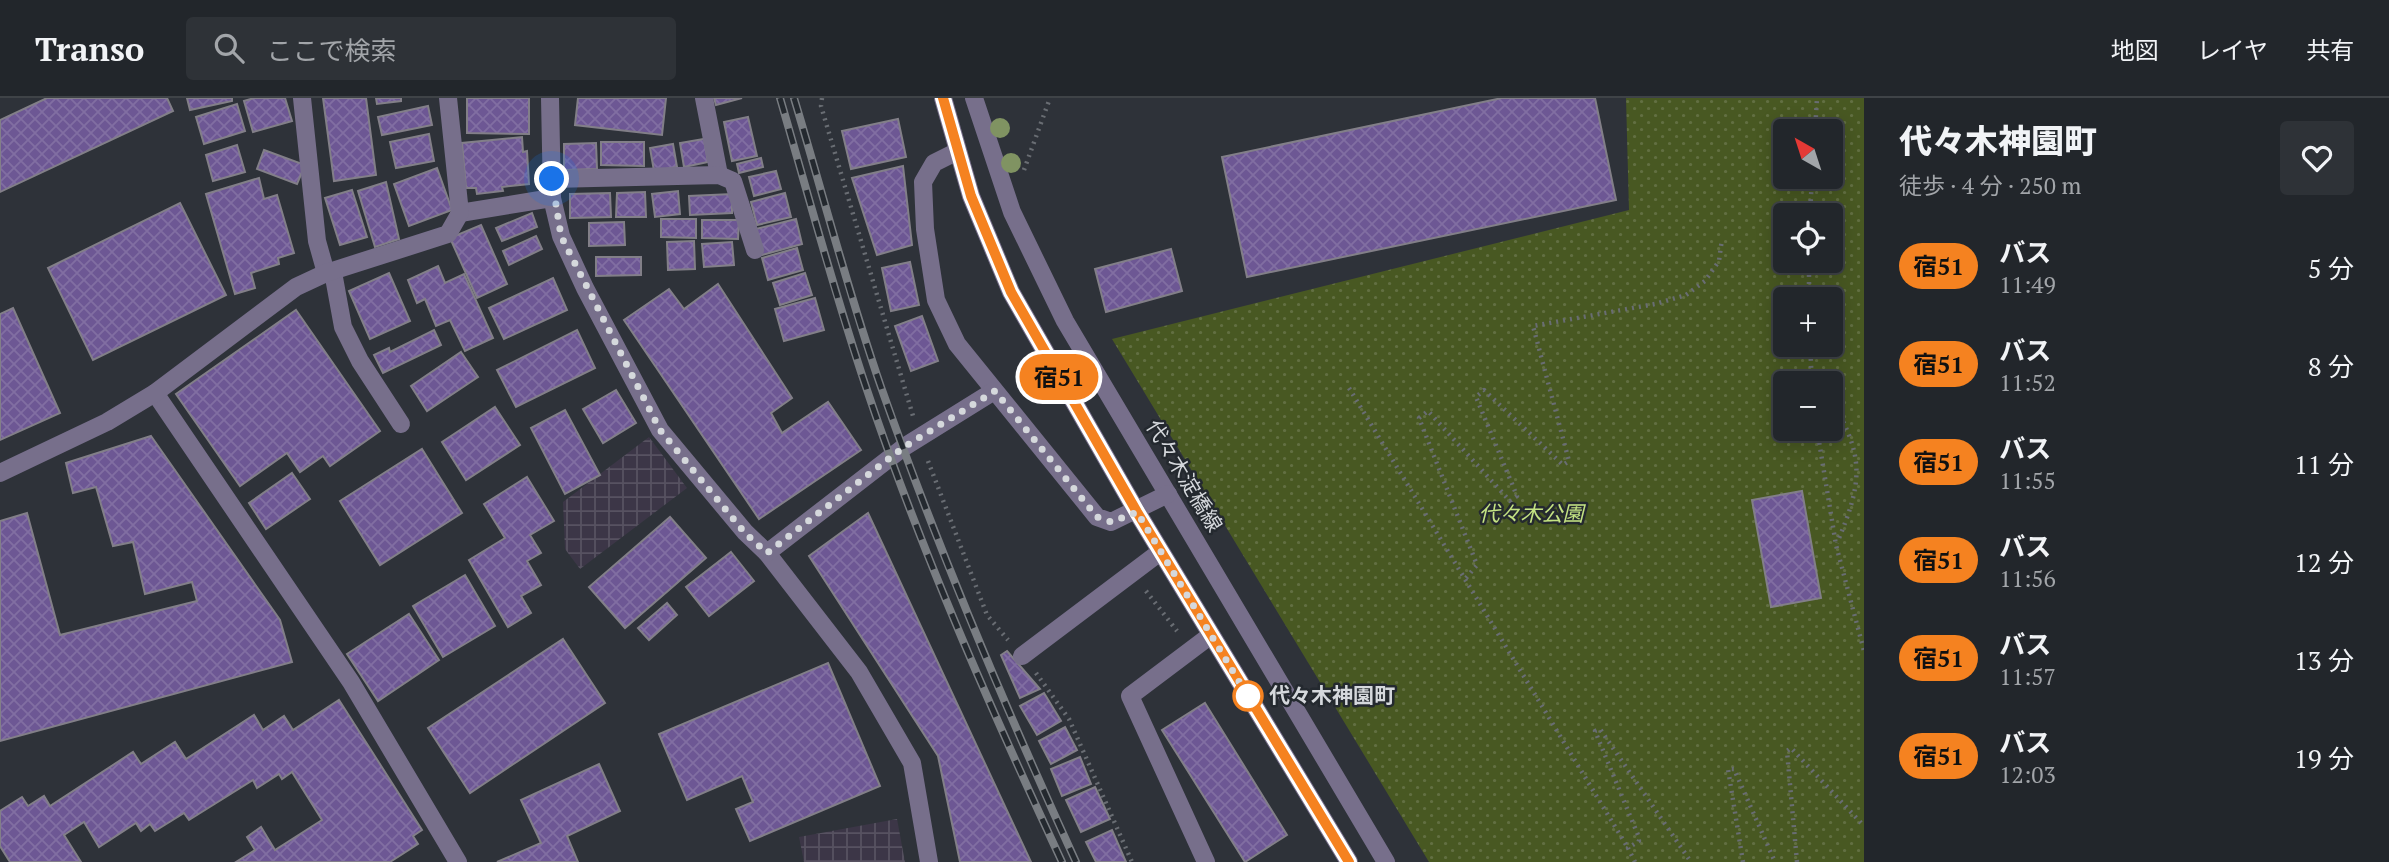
<!DOCTYPE html>
<html lang="ja">
<head>
<meta charset="utf-8">
<style>
	body { margin:0; font-family:"PT Serif","Noto Sans JP",serif; background:#2e3237; color:#f1f3f6; height:100vh; display:flex; flex-direction:column; font-size:26px; white-space:nowrap }
	* { box-sizing:border-box; margin:0 }
	p { font-size:23px; color:#a2a5a9 }
	.icon { flex:none; width:38px; height:38px; fill:none; stroke:currentColor; stroke-width:2; stroke-linecap:round; stroke-linejoin:round }
	.map { position:relative; flex:1; overflow:hidden }
	.details { display:flex; flex-direction:column; background:#22262b; width:525px }
	.details>* { flex:none }
	.badge { padding:0 14px; border-radius:23px; font-size:24px; line-height:46px }
	.needle { width:46px; rotate:321deg }
	.controls { position:absolute; left:1773px; top:21px; display:grid; gap:14px }
	.controls a { display:grid; place-items:center; width:70px; height:70px; border-radius:7px; background:#22262b; box-shadow:0 4px 18px #0003,0 0 0 2px #3f4347; font-size:35px }
	.you { position:absolute; width:35px; height:35px; margin:-18px; border:5px solid #fff; border-radius:50%; background:#1a73e8; box-shadow:0 0 0 10px #1a73e833 }
	.map>.badge { position:absolute; translate:-50% -50%; box-shadow:0 0 0 4px #fff }
	.round { display:grid; place-items:center; flex:none; width:74px; height:74px; border-radius:7px; background:#2e3237 }
	.summary { display:flex; align-items:center; justify-content:space-between; height:119px; padding:0 35px }
	h1 { font-size:33px; font-weight:800; line-height:52px }
	ul { padding:0; list-style:none }
	li { display:flex; align-items:center; gap:21px; height:98px; padding:0 35px }
	li div { flex:1 }
	li b { display:block; font-size:26px }
	li em { font-style:normal }
	li .badge { min-width:77px; font-weight:700; text-align:center }
	header { display:flex; align-items:center; gap:42px; box-sizing:border-box; height:98px; padding:0 35px; background:#22262b; border-bottom:2px solid #3f4347 }
	header strong { font-size:33px }
	nav { display:flex; gap:38px; margin-inline-start:auto; font-size:24px }
	.search { width:490px; height:63px; background:#2e3237; display:flex; align-items:center; gap:18px; box-sizing:border-box; padding:0 24px; border-radius:7px; color:#a2a5a9; font-size:26px }
	main { display:flex; flex:1; min-height:0 }
	.map>svg:first-child { display:block }
	.industrial { fill:url(#industrial-grid) }
	.park { fill:url(#park-dots); fill-rule:evenodd }
	.building { fill:url(#building-cross-hatch); stroke:#827f88; stroke-width:2 }
	.lines { fill:none; stroke-linecap:round; stroke-linejoin:round }
	.path { stroke:#696d73; stroke-width:4.5; stroke-dasharray:2 5; stroke-linecap:butt }
	.minor { stroke:#776f8b; stroke-width:18 }
	.rail-casing { stroke:#797d82; stroke-width:8 }
	.rail { stroke:#24292f; stroke-width:5; stroke-dasharray:16; stroke-linecap:butt }
	.tree { fill:#809362 }
	.line-casing { stroke:#fff; stroke-width:16 }
	.line { stroke:#f58220; stroke-width:10 }
	.walk { stroke:#d5d8dc; stroke-width:7; stroke-dasharray:0 12.6 }
	.stop-dot { fill:#fff; stroke:#f58220; stroke-width:3.5 }
	.labels { text-anchor:middle; stroke-width:5; stroke-linejoin:round; paint-order:stroke }
	.street-label { font-size:21px; fill:#d5d8dc; stroke:#24292f }
	.park-label { font-size:21px; font-style:italic; fill:#c4e383; stroke:#24292f }
	.stop-label { font-size:21px; font-weight:bold; fill:#d5d8dc; stroke:#24292f; text-anchor:start }
</style>
</head>
<body>
<header>
<strong>Transo</strong>
<div class="search"><svg class="icon" aria-label="search" viewBox="0 0 24 24"><circle cx="10" cy="10" r="6"/><path d="M15 15l6 6"/></svg>ここで検索</div>
<nav><a>地図</a><a>レイヤ</a><a>共有</a></nav>
</header>
<main>
<div class="map">
<svg width="1864" height="764" viewBox="0 0 1864 764">
	<defs>
		<pattern id="industrial-grid" width="8" height="8" patternUnits="userSpaceOnUse" patternTransform="scale(1.75)"><rect width="8" height="8" fill="#3c3647"/><path d="M0 4h8M4 0v8" fill="none" stroke="#575261"/></pattern>
		<pattern id="park-dots" width="8" height="8" patternUnits="userSpaceOnUse" patternTransform="scale(1.75)"><rect width="8" height="8" fill="#485822"/><path d="M2 2h.1M6 6h.1" fill="none" stroke="#626f42" stroke-width="1.8" stroke-linecap="round"/></pattern>
		<pattern id="building-cross-hatch" width="8" height="8" patternUnits="userSpaceOnUse" patternTransform="scale(1.75)"><rect width="8" height="8" fill="#6d5794"/><path d="M0 0l8 8M0 8l8-8" fill="none" stroke="#816ea2"/></pattern>
	</defs>
	<rect width="100%" height="100%" fill="#2e3239"/>
	<g class="industrial">
		<path d="M649 339 687 390 580 471 565 451 563 404Z"/>
		<path d="M897 721 905 764H804L799 739Z"/>
	</g>
	<path class="park" d="M1626 0H1864V764H1429L1112 241 1629 112ZM1785 33H1830V79H1785ZM1785 117H1830V163H1785ZM1785 201H1830V247H1785ZM1785 285H1830V331H1785Z"/>
	<g class="building">
		<path d="M47 0H167L173 13 0 94V22Z"/>
		<path d="M187 0H232V3L190 12Z"/>
		<path d="M254 0H285L292 23 253 34 244 3Z"/>
		<path d="M323 0H366L376 77 334 83Z"/>
		<path d="M376 0H401V3L377 6Z"/>
		<path d="M467 0H529V36L467 35Z"/>
		<path d="M578 0H666L662 37 575 27Z"/>
		<path d="M714 0H742L716 7Z"/>
		<path d="M1502 0H1595L1616 102 1247 179 1222 59Z"/>
		<path d="M237 6 245 33 204 46 196 19Z"/>
		<path d="M428 8 432 27 382 37 378 19Z"/>
		<path d="M748 19 757 58 732 63 724 24Z"/>
		<path d="M898 21 906 59 851 71 842 33Z"/>
		<path d="M429 36 434 63 396 70 390 44Z"/>
		<path d="M522 39 523 54 527 53 529 86 502 89 503 93 477 96 476 90H466L462 45Z"/>
		<path d="M704 41 708 64 684 69 680 45Z"/>
		<path d="M601 44H644V68L601 67Z"/>
		<path d="M596 45 597 71 564 72V46Z"/>
		<path d="M673 46 677 69 654 73 650 50Z"/>
		<path d="M237 47 245 74 213 83 206 57Z"/>
		<path d="M264 52 305 67 297 86 257 71Z"/>
		<path d="M761 60 763 69 739 75 737 66Z"/>
		<path d="M903 68 912 147 877 157 852 80Z"/>
		<path d="M437 70 452 112 409 128 394 86Z"/>
		<path d="M776 73 781 91 754 98 749 79Z"/>
		<path d="M259 80 264 101 277 97 294 155 278 160 279 166 251 175 255 190 235 196 206 96Z"/>
		<path d="M386 84 399 141 375 149 358 93Z"/>
		<path d="M352 92 367 139 340 147 325 100Z"/>
		<path d="M678 93 680 116 655 119 652 96Z"/>
		<path d="M645 94 646 119H616L617 95Z"/>
		<path d="M610 95 611 119 570 120V96Z"/>
		<path d="M785 95 791 119 757 127 751 104Z"/>
		<path d="M732 96V115L690 117 689 98Z"/>
		<path d="M180 105 226 197 93 262 48 170Z"/>
		<path d="M532 115 537 129 502 143 496 130Z"/>
		<path d="M661 121H696V140L661 139Z"/>
		<path d="M796 121 802 146 762 157 756 131Z"/>
		<path d="M702 122H739L738 141 702 140Z"/>
		<path d="M624 124 625 147 589 148V125Z"/>
		<path d="M481 127 507 186 477 200 450 140Z"/>
		<path d="M536 138 542 151 509 167 503 153Z"/>
		<path d="M694 143 695 171 668 172 667 144Z"/>
		<path d="M732 144 734 167 704 169 702 146Z"/>
		<path d="M797 150 803 172 768 182 762 160Z"/>
		<path d="M1171 151 1182 193 1106 214 1095 171Z"/>
		<path d="M596 159H641V177L596 178Z"/>
		<path d="M910 164 919 207 891 213 882 170Z"/>
		<path d="M438 168 445 185 464 176 493 240 465 253 450 222 436 228 425 201 417 205 408 182Z"/>
		<path d="M389 175 410 223 370 241 349 193Z"/>
		<path d="M805 175 812 197 780 207 773 185Z"/>
		<path d="M553 180 567 212 504 241 489 210Z"/>
		<path d="M718 186 792 300 771 315 782 335 828 304 861 352 759 421 624 222 669 191 684 211Z"/>
		<path d="M815 200 824 232 784 243 775 211Z"/>
		<path d="M13 210 60 315 0 342V216Z"/>
		<path d="M296 212 380 333 330 368 323 358 300 374 287 355 240 388 176 296Z"/>
		<path d="M922 218 938 263 911 273 895 228Z"/>
		<path d="M434 232 441 247 383 275 374 257 389 250 390 254Z"/>
		<path d="M577 232 595 270 516 309 497 272Z"/>
		<path d="M461 254 478 279 427 313 411 288Z"/>
		<path d="M616 292 636 325 603 345 583 311Z"/>
		<path d="M495 309 520 347 466 382 442 344Z"/>
		<path d="M565 312 600 377 565 396 531 330Z"/>
		<path d="M151 338 280 522 292 564 0 643V423L27 415 60 537 197 503 192 484 145 496 133 444 113 448 96 389 73 395 66 365Z"/>
		<path d="M422 351 462 415 380 467 340 403Z"/>
		<path d="M292 375 310 401 266 431 249 405Z"/>
		<path d="M527 379 554 423 530 437 541 455 527 463 541 487 521 498 531 515 508 529 469 462 505 440 484 406Z"/>
		<path d="M1802 393 1821 500 1771 509 1752 402Z"/>
		<path d="M868 415 1031 764H960L938 658 809 458Z"/>
		<path d="M670 419 706 460 625 530 589 489Z"/>
		<path d="M731 454 754 483 709 518 686 489Z"/>
		<path d="M465 477 495 528 443 559 413 508Z"/>
		<path d="M667 505 677 517 649 542 638 530Z"/>
		<path d="M409 516 439 562 378 603 347 556Z"/>
		<path d="M563 541 605 605 470 695 428 630Z"/>
		<path d="M1007 553 1040 591 1020 600 1001 557Z"/>
		<path d="M828 565 880 688 750 743 736 711 753 704 742 678 687 702 659 636Z"/>
		<path d="M1044 595 1061 623 1037 637 1020 608Z"/>
		<path d="M339 602 422 732 413 738 418 746 390 764H236L255 752 247 739 261 729 275 752 322 722 292 674 282 681 279 676 257 690 253 682 189 722 184 715 155 733 150 726 141 733 136 725 99 749 84 724 64 737 81 764H10L0 748V713L22 699 28 708 44 698 50 708 133 654 141 666 175 644 186 661 254 617 263 632 284 618 293 632Z"/>
		<path d="M1205 605 1287 737 1245 764 1162 632Z"/>
		<path d="M1065 629 1077 652 1051 666 1039 643Z"/>
		<path d="M1080 659 1091 686 1062 698 1051 671Z"/>
		<path d="M599 666 620 713 567 738 578 764H497L541 745 521 702Z"/>
		<path d="M1095 689 1110 721 1081 734 1066 702Z"/>
		<path d="M1112 732 1126 764H1096L1086 744Z"/>
	</g>
	<g class="lines">
		<g class="path">
			<path d="M822 0 821 8 913 318"/>
			<path d="M1815 33 1817 0"/>
			<path d="M1024 72 1050 0"/>
			<path d="M1810 117 1812 79"/>
			<path d="M1809 163V201"/>
			<path d="M1810 247 1812 285"/>
			<path d="M1349 290 1628 750"/>
			<path d="M1830 299C1864 358 1864 381 1837 445"/>
			<path d="M1817 331 1836 447 1864 553"/>
			<path d="M928 363 987 517 1008 542"/>
			<path d="M1466 480 1477 467 1419 320 1428 313 1510 403 1517 398 1476 299 1484 292 1563 367 1569 363 1533 228 1655 206 1686 197 1705 183 1719 163 1722 141"/>
			<path d="M1146 493 1177 533"/>
			<path d="M1036 575 1069 621 1132 764"/>
			<path d="M1635 764 1628 750 1639 743 1638 737 1595 633 1600 631 1691 764"/>
			<path d="M1743 764 1728 671H1734L1775 764"/>
			<path d="M1797 764 1787 653 1791 650 1864 728"/>
		</g>
		<g class="minor">
			<path d="M302 0 317 143 326 175"/>
			<path d="M550 0 552 100 561 138 585 190 660 332 745 434 767 455 859 574 912 665 929 764"/>
			<path d="M704 0 719 77"/>
			<path d="M943 0 971 98 1011 194 1137 414 1349 764"/>
			<path d="M974 0 1012 114 1065 223 1386 764"/>
			<path d="M956 54 934 65 923 84 925 131 936 202 957 246 1097 419 1111 424 1168 396"/>
			<path d="M552 81 719 77 733 83 755 152"/>
			<path d="M460 115 552 100"/>
			<path d="M333 174 343 229 360 263 401 326"/>
			<path d="M155 295 351 584 458 764"/>
			<path d="M0 375 107 324 155 295 296 189 326 175 448 136 460 115 448 0"/>
			<path d="M767 455 904 349 994 293"/>
			<path d="M1022 558 1160 454"/>
			<path d="M1206 764 1130 598 1211 537"/>
		</g>
		<g class="rail-casing">
			<g id="rail">
				<path d="M780 0C808 96 834 194 866 289 920 451 990 609 1062 764"/>
				<path d="M794 0C823 96 848 194 881 289 938 451 1005 609 1076 764"/>
			</g>
		</g>
		<use href="#rail" class="rail"/>
	</g>
	<g class="tree">
		<circle cx="1000" cy="30" r="10"/>
		<circle cx="1011" cy="65" r="10"/>
	</g>
	<g class="lines">
		<g class="line-casing">
			<path id="line" d="M943 0 971 98 1011 194 1137 414 1349 764"/>
		</g>
		<use href="#line" class="line"/>
		<path class="walk" d="M552 81 561 138 660 332 745 435 767 455 904 349 995 293 1097 419 1111 424 1137 414 1252 605 1248 598"/>
	</g>
	<circle class="stop-dot" cx="1248" cy="598" r="14"/>
	<g class="labels">
		<g class="street-label">
			<text transform="translate(1184 378) rotate(59)" y="7">代々木淀橋線</text>
		</g>
		<g class="park-label">
			<text x="1531" y="423">代々木公園</text>
		</g>
		<g class="stop-label">
			<text x="1269" y="605">代々木神園町</text>
		</g>
	</g>
</svg>
<div class="controls">
<a><svg class="needle" viewBox="-14 -14 28 28"><path d="M0-13l5 13h-10z" fill="#e53935"/><path d="M0 13l5-13h-10z" fill="#a2a5a9"/></svg></a>
<a><svg class="icon" aria-label="locate" viewBox="0 0 24 24"><circle cx="12" cy="12" r="6"/><path d="M12 2v4M12 18v4M2 12h4M18 12h4"/></svg></a>
<a>+</a>
<a>−</a>
</div>
<div class="you" style="left:552px;top:81px"></div>
<b class="badge" style="left:1059px;top:279px;background:#f58220;color:#111">宿51</b>
</div>
<section class="details">
<div class="summary"><div><h1>代々木神園町</h1><p>徒歩 · 4 分 · 250 m</p></div><a class="round"><svg class="icon" aria-label="heart" viewBox="0 0 24 24"><path d="M12 20l-8-8c-3-5 5-10 8-4 3-6 11-1 8 4z"/></svg></a></div>
<ul>
<li><span class="badge" style="background:#f58220;color:#111">宿51</span><div><b>バス</b><p>11:49</p></div><em>5 分</em></li>
<li><span class="badge" style="background:#f58220;color:#111">宿51</span><div><b>バス</b><p>11:52</p></div><em>8 分</em></li>
<li><span class="badge" style="background:#f58220;color:#111">宿51</span><div><b>バス</b><p>11:55</p></div><em>11 分</em></li>
<li><span class="badge" style="background:#f58220;color:#111">宿51</span><div><b>バス</b><p>11:56</p></div><em>12 分</em></li>
<li><span class="badge" style="background:#f58220;color:#111">宿51</span><div><b>バス</b><p>11:57</p></div><em>13 分</em></li>
<li><span class="badge" style="background:#f58220;color:#111">宿51</span><div><b>バス</b><p>12:03</p></div><em>19 分</em></li>
</ul>
</section>
</main>
</body>
</html>
